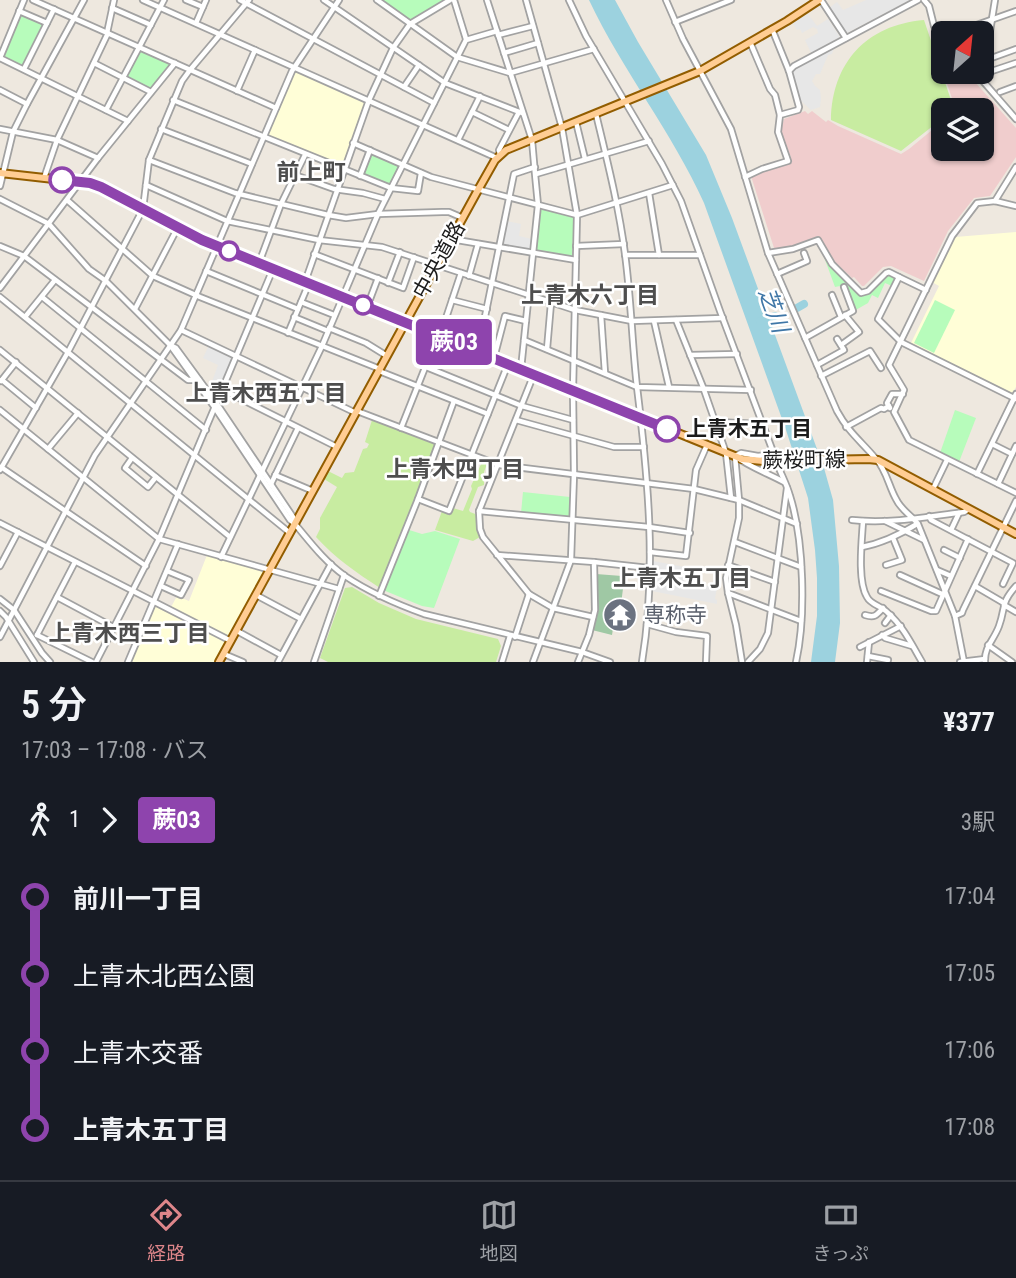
<!DOCTYPE html>
<html lang="ja">
<head>
<meta charset="utf-8">
<style>
	body { margin:0; font-family:"Roboto Condensed","Noto Sans JP",sans-serif; background:#242831; color:#f1f3f6; height:100vh; display:flex; flex-direction:column; font-size:26px; white-space:nowrap }
	* { box-sizing:border-box; margin:0 }
	p { font-size:23px; color:#9ea1a6 }
	.icon { flex:none; width:38px; height:38px; fill:none; stroke:currentColor; stroke-width:2; stroke-linecap:round; stroke-linejoin:round }
	.map { position:relative; height:662px; overflow:hidden }
	.side { display:flex; flex-direction:column; background:#171b24; flex:1 }
	.side>* { flex:none }
	.badge { padding:0 14px; border-radius:5px; font-size:24px; line-height:46px }
	.needle { width:46px; rotate:27deg }
	.fabs { position:absolute; left:931px; top:21px; display:grid; gap:14px }
	.fabs a { display:grid; place-items:center; width:63px; height:63px; border-radius:10px; background:#171b24; box-shadow:0 2px 5px #0004; font-size:35px }
	.map>.badge { position:absolute; translate:-50% -50%; box-shadow:0 0 0 4px #fff }
	.legs { display:flex; align-items:center; gap:10px; height:77px; padding:0 21px; font-size:23px }
	.legs p { margin-inline-start:auto }
	.summary { display:flex; align-items:center; justify-content:space-between; height:119px; padding:0 21px }
	h1 { font-size:38px; font-weight:600; line-height:52px }
	ul { padding:0 21px; list-style:none }
	li { display:flex; align-items:center; gap:24px; height:77px; font-size:26px }
	li i { display:grid; place-items:center; width:10px; height:100%; margin:0 9px; background:currentColor }
	li i::after { content:''; width:18px; height:18px; margin:-9px; border:5px solid; border-radius:50%; background:#171b24 }
	li p { margin-inline-start:auto }
	li:first-child i { background:linear-gradient(#0000 50%,currentColor 0) }
	li:last-child i { background:linear-gradient(currentColor 50%,#0000 0) }
	.dock { display:flex; justify-content:space-around; align-items:center; height:98px; border-top:2px solid #363941; background:#171b24; font-size:19px; color:#9ea1a6 }
	.dock a { display:grid; justify-items:center; gap:4px }
	.dock .active { color:#de868a }
	.map>svg:first-child { display:block }
	.commercial { fill:#f0cdcd }
	.education { fill:#fffed7 }
	.grass { fill:#c8eca1 }
	.cemetery { fill:#9fc8a4 }
	.park { fill:#b7fcbb }
	.parking { fill:#e7e7e7 }
	.water { fill:#9cd2df }
	.lines { fill:none; stroke-linecap:round; stroke-linejoin:round }
	.river { stroke:#9cd2df; stroke-width:8 }
	.minor-casing { stroke:#a2a2a2; stroke-width:8 }
	.major-casing { stroke:#925d00; stroke-width:10 }
	.minor { stroke:#fff; stroke-width:4.5 }
	.major { stroke:#ffcd93; stroke-width:6 }
	.line-1-casing { stroke:#fff; stroke-width:16 }
	.line-1 { stroke:#8e44ad; stroke-width:10 }
	.stop-1-dot { fill:#fff; stroke:#8e44ad; stroke-width:3.5 }
	.labels { text-anchor:middle; stroke-width:5; stroke-linejoin:round; paint-order:stroke }
	.street-label { font-size:21px; fill:#1b1b1b; stroke:#fff }
	.stop-label { font-size:21px; font-weight:bold; fill:#1b1b1b; stroke:#fff; text-anchor:start }
	.worship-label { font-size:21px; fill:#5b616d; stroke:#fff; text-anchor:start }
	.neighbourhood-label { font-size:23px; font-weight:bold; fill:#4e4e4e; stroke:#fff }
	.water-label { font-size:23px; font-style:italic; fill:#4077a7; stroke:#fff }
</style>
</head>
<body>
<div class="map">
<svg width="1016" height="662" viewBox="0 0 1016 662">
	<rect width="100%" height="100%" fill="#eee8df"/>
	<path class="commercial" d="M943 72H966L1016 128V157L990 196 974 198 948 231 924 281 891 266 883 267 864 286H862L854 277 852 278 836 263 818 236 784 249 774 248 751 176 789 164 791 157 784 141 781 130 784 119 805 111 808 114 812 111 826 122 828 120 838 126 901 154 909 149 943 121V149H982V110H956Z"/>
	<g class="education">
		<path d="M297 71 364 102 365 104 343 165 340 166 269 137 267 135 294 72Z"/>
		<path d="M1016 232V387L1012 393 911 343 939 286 932 282 955 237Z"/>
		<path d="M207 555 262 571 263 574 230 636 227 637 170 609 177 596 189 601Z"/>
		<path d="M154 606 225 641 226 643 215 662H130Z"/>
	</g>
	<g class="grass">
		<path d="M924 20 954 109 943 110V118L901 151 831 120C832 63 866 25 924 20Z"/>
		<path d="M372 420 435 444 436 447 380 588C357 573 335 558 316 537L320 529V518L337 487 324 479 328 471 342 478 345 473 354 472 363 449 367 448 369 444 365 442Z"/>
		<path d="M482 462 487 464 484 472V485L478 487 469 510 470 512 478 515 477 519 480 537 473 541 435 530 442 511 450 514 453 508 463 511 472 489 471 486Z"/>
		<path d="M352 587 379 603 416 619 498 639 501 646 496 662H328L320 658 345 588Z"/>
	</g>
	<path class="cemetery" d="M596 574 622 576V581H624L621 604H617L612 635 592 630Z"/>
	<g class="park">
		<path d="M380 0H446L409 21Z"/>
		<path d="M21 14 44 24 24 65 22 66 5 57 4 55Z"/>
		<path d="M141 50 170 63V66L153 88 150 89 127 77 126 75 139 51Z"/>
		<path d="M370 153 399 164 390 185 362 174Z"/>
		<path d="M543 209 574 217 572 256 538 251 536 249 540 210Z"/>
		<path d="M824 257H825L860 294H867L887 275 890 274 895 280 892 286 885 283 878 298 872 295 868 303 854 311 845 285 835 287Z"/>
		<path d="M935 300 955 310 934 353 914 343Z"/>
		<path d="M955 410 976 418 959 462 940 453Z"/>
		<path d="M523 492 570 497 569 516 568 517 521 513Z"/>
		<path d="M406 529 422 534 435 531 460 539 434 608 422 606 383 590Z"/>
	</g>
	<g class="parking">
		<path d="M866 0H910L847 33 829 8 837 2 843 10Z"/>
		<path d="M807 13 817 26 828 19 840 37 811 53 805 40 818 33 817 29 813 27 802 33 800 29 797 30 792 22Z"/>
		<path d="M834 48 832 54 828 55 820 74H816L812 81 815 86 820 90 821 98 820 107 811 110 800 100 792 74 794 69Z"/>
		<path d="M507 221 521 224 519 236 532 239 531 248 529 250 504 246 503 243Z"/>
		<path d="M209 345 233 356V359L218 396H214L209 390 218 365 203 358Z"/>
		<path d="M653 561 685 567 683 580 717 588 715 599 717 600V604L652 591Z"/>
	</g>
	<path class="water" d="M589 0H615L638 42 706 155 732 218 824 468 833 500 839 566 840 623 835 662H811L817 616V578L815 550 808 498 786 430 704 203C672 132 622 70 589 0Z"/>
	<g class="lines">
		<g class="river">
			<path d="M797 308 804 304"/>
			<path d="M760 321 775 316"/>
		</g>
		<g class="minor-casing">
			<g id="minor">
				<path d="M33 0 276 108"/>
				<path d="M143 0 497 158"/>
				<path d="M186 0 203 7"/>
				<path d="M240 0 434 103"/>
				<path d="M324 0 445 83 522 113"/>
				<path d="M377 0 457 57 510 73 594 49"/>
				<path d="M454 0 466 39"/>
				<path d="M487 0 532 140 535 174 538 205 521 369"/>
				<path d="M526 0 562 128 577 215 573 390 574 474 571 560 533 662"/>
				<path d="M569 0 586 36 662 164 681 201 720 311 775 457"/>
				<path d="M666 0 683 39 731 129 768 253 837 411C849 433 861 441 876 459 886 469 889 487 896 499 901 510 911 515 918 524L955 616 964 662"/>
				<path d="M821 0 846 38"/>
				<path d="M924 0 929 6 934 26 943 36"/>
				<path d="M112 8 151 25"/>
				<path d="M19 11 47 23"/>
				<path d="M675 22 731 0"/>
				<path d="M196 23 206 0"/>
				<path d="M107 33 114 0"/>
				<path d="M954 33 1016 11"/>
				<path d="M498 35 533 26"/>
				<path d="M750 42 770 89 775 95 780 115"/>
				<path d="M504 53 538 43"/>
				<path d="M0 58 128 121"/>
				<path d="M0 58 24 0"/>
				<path d="M986 60 1016 49"/>
				<path d="M94 63 151 92"/>
				<path d="M24 69 54 9"/>
				<path d="M789 71 794 66 918 0"/>
				<path d="M975 72 1016 119"/>
				<path d="M983 74 1016 63"/>
				<path d="M983 75 995 0"/>
				<path d="M404 87 419 65"/>
				<path d="M0 90 27 104"/>
				<path d="M237 91 255 50"/>
				<path d="M1000 92 1016 86"/>
				<path d="M173 100 391 188 418 191 421 173"/>
				<path d="M106 110 164 0"/>
				<path d="M472 112 509 130"/>
				<path d="M596 114C607 160 619 207 625 254 631 298 632 343 637 387 648 477 657 571 642 662"/>
				<path d="M576 122 585 159"/>
				<path d="M0 129 57 140 98 158"/>
				<path d="M161 129 252 164"/>
				<path d="M458 140 480 96"/>
				<path d="M353 143 431 177 577 215 673 185"/>
				<path d="M500 155 499 150 519 112"/>
				<path d="M149 160 235 193 328 215 346 218 378 214 442 212H449L463 218"/>
				<path d="M536 174 649 141"/>
				<path d="M295 175 334 189 363 193 385 199"/>
				<path d="M360 176 370 150"/>
				<path d="M745 177 762 169 788 161 778 132 780 115 798 110 799 107 789 71 772 29"/>
				<path d="M44 178 57 140 108 33"/>
				<path d="M146 185 227 221 319 240 382 247 575 310 632 321 723 318"/>
				<path d="M0 186 13 132 27 104 84 0"/>
				<path d="M649 193 659 255"/>
				<path d="M0 199 49 224 89 269 106 281 170 345 215 408 290 520 295 524C310 542 325 562 345 576 369 592 396 604 424 614L582 652 610 662"/>
				<path d="M67 200 153 276 200 297 380 369"/>
				<path d="M995 201 1016 167"/>
				<path d="M1016 206 995 201 977 203 952 236 889 365 904 390 894 412 909 440 1016 493"/>
				<path d="M451 239 576 260"/>
				<path d="M0 246 24 256 188 380H199"/>
				<path d="M576 246 624 244"/>
				<path d="M768 253 793 249 818 240 832 264 861 293 868 291 886 273 889 272 899 277"/>
				<path d="M314 254 403 288 414 257"/>
				<path d="M625 255H700"/>
				<path d="M259 263 281 204 305 155"/>
				<path d="M206 271 298 309"/>
				<path d="M777 274 807 261 804 253"/>
				<path d="M469 276 478 244"/>
				<path d="M305 282 369 100 393 48 410 24 450 0"/>
				<path d="M388 283 400 252"/>
				<path d="M0 288 98 158 175 63"/>
				<path d="M926 290 899 277 878 319 901 342 1016 399"/>
				<path d="M832 295 841 317"/>
				<path d="M0 297 290 533"/>
				<path d="M42 297 206 430"/>
				<path d="M452 300 487 309"/>
				<path d="M301 302 334 315"/>
				<path d="M367 307 378 278"/>
				<path d="M135 309 178 227"/>
				<path d="M601 315 605 373"/>
				<path d="M25 317 55 280"/>
				<path d="M294 317 328 331"/>
				<path d="M676 320 703 387 726 453 731 498"/>
				<path d="M654 321 669 387"/>
				<path d="M329 328 366 343 387 356"/>
				<path d="M181 330 356 413"/>
				<path d="M288 333 309 283"/>
				<path d="M440 336 461 273"/>
				<path d="M805 338 853 311 844 287"/>
				<path d="M524 340 637 387 751 390"/>
				<path d="M170 345 176 348 217 404 293 517 295 523"/>
				<path d="M841 345 859 332 845 315"/>
				<path d="M547 349 551 303"/>
				<path d="M0 350 230 537"/>
				<path d="M478 351 514 174 535 167"/>
				<path d="M690 355 737 354"/>
				<path d="M494 358 505 316 526 321"/>
				<path d="M817 365 844 350 837 339"/>
				<path d="M426 367 522 406 573 420"/>
				<path d="M379 371 488 414"/>
				<path d="M534 374 479 511 480 529 483 537 529 594 553 608 593 617"/>
				<path d="M821 376 870 351 881 368"/>
				<path d="M2 380 36 408"/>
				<path d="M1 381 16 362"/>
				<path d="M223 390 337 447"/>
				<path d="M454 401 418 499 449 511 508 364"/>
				<path d="M890 408 887 403 892 394H903"/>
				<path d="M0 410 159 539 339 589"/>
				<path d="M357 411 499 465 694 489 739 500 797 524"/>
				<path d="M516 420 614 447H644"/>
				<path d="M715 422 763 424"/>
				<path d="M846 427 881 408 884 409 889 406"/>
				<path d="M401 428 438 335"/>
				<path d="M992 444 1012 454"/>
				<path d="M48 449 78 413"/>
				<path d="M774 454 758 456 741 453 735 456C748 466 769 474 784 482"/>
				<path d="M735 456 739 500V518L726 578 728 593 736 625 742 662"/>
				<path d="M132 458 125 468 148 487 156 477"/>
				<path d="M778 466C782 476 787 485 790 496 804 540 806 617 796 662"/>
				<path d="M1 467 146 566"/>
				<path d="M0 470 68 352 143 209 149 160 182 81 190 70 249 0"/>
				<path d="M977 474 1016 394"/>
				<path d="M275 475 313 491"/>
				<path d="M271 484 298 428"/>
				<path d="M998 484 1016 446"/>
				<path d="M933 489 947 460"/>
				<path d="M479 511 649 527 690 533"/>
				<path d="M929 516 931 520 1013 563 1003 584"/>
				<path d="M852 520C889 524 927 517 964 512L969 509"/>
				<path d="M863 521C862 539 857 581 867 597 871 605 882 606 888 613 903 626 912 645 922 662"/>
				<path d="M885 521 924 540"/>
				<path d="M0 523 231 641"/>
				<path d="M951 530 959 513"/>
				<path d="M735 542 801 567"/>
				<path d="M862 547C883 543 899 535 917 524"/>
				<path d="M944 550 960 558"/>
				<path d="M650 552 686 556 696 470 707 445"/>
				<path d="M497 555 594 562 595 610 589 635 578 662"/>
				<path d="M221 557 322 346 378 214 466 40 497 31"/>
				<path d="M594 562 649 568"/>
				<path d="M728 565 775 582"/>
				<path d="M886 565 902 560 893 538"/>
				<path d="M0 566 18 532"/>
				<path d="M937 570 951 576"/>
				<path d="M900 575 942 594"/>
				<path d="M161 586 181 595 189 580 167 571"/>
				<path d="M975 586 1004 603"/>
				<path d="M881 591 931 611H936L968 539"/>
				<path d="M728 593 801 621"/>
				<path d="M256 595 301 619"/>
				<path d="M379 596 418 499"/>
				<path d="M57 597 115 628"/>
				<path d="M0 599 14 610 42 653 50 662"/>
				<path d="M1004 605 1016 612"/>
				<path d="M0 611 6 617 34 662"/>
				<path d="M865 615C874 618 876 616 883 608"/>
				<path d="M955 616 962 613 963 610 1016 501"/>
				<path d="M885 623 891 615"/>
				<path d="M647 624 676 632 707 636 706 662"/>
				<path d="M237 631 281 655"/>
				<path d="M37 635 75 562"/>
				<path d="M37 635 92 662"/>
				<path d="M882 635 885 638 912 646"/>
				<path d="M0 637 95 455 181 330 292 71 339 0"/>
				<path d="M515 637 529 594"/>
				<path d="M988 645 1012 662"/>
				<path d="M860 647 901 626"/>
				<path d="M224 654 243 662"/>
				<path d="M868 656 888 660"/>
				<path d="M96 662 159 539 273 269"/>
				<path d="M128 662 178 544"/>
				<path d="M278 662 331 564"/>
				<path d="M314 662 344 575"/>
				<path d="M502 662 510 636"/>
				<path d="M748 662 760 649 768 633 787 488"/>
				<path d="M867 662 869 642"/>
				<path d="M960 662 985 659"/>
				<path d="M985 662C984 647 994 640 999 626 1006 607 1000 604 1016 586"/>
			</g>
		</g>
		<g class="major-casing">
			<g id="major">
				<path d="M0 173 80 182 101 187 217 246 742 459 763 461 868 459 878 460 1016 534"/>
				<path d="M219 662 478 190 495 160 506 150 700 71 787 21 819 0"/>
			</g>
		</g>
		<use href="#minor" class="minor"/>
		<use href="#major" class="major"/>
	</g>
	<g class="lines">
		<g class="line-1-casing">
			<path id="line-1" d="M62 180 90 183 101 187 202 240 667 429"/>
		</g>
		<use href="#line-1" class="line-1"/>
	</g>
	<defs>
		<g id="temple-disc" transform="scale(1.75)"><circle r="9.5" fill="#6b7280" stroke="#fff"/><path d="M0-6L5-2H3V0L6.5 2.5H4V6H1.5V3h-3V6H-4V2.5H-6.5L-3 0V-2H-5Z" fill="#fff"/></g>
	</defs>
	<g fill-rule="evenodd">
		<use href="#temple-disc" x="620" y="615"/>
	</g>
	<g class="stop-1-dot">
		<circle cx="62" cy="180" r="12"/>
		<circle cx="229" cy="251" r="9"/>
		<circle cx="363" cy="305" r="9"/>
		<circle cx="667" cy="429" r="12"/>
	</g>
	<g class="labels">
		<g class="street-label">
			<text transform="translate(439 260) rotate(-61)" y="7">中央道路</text>
			<text transform="translate(804 460) rotate(-1)" y="7">蕨桜町線</text>
		</g>
		<g class="stop-label">
			<text x="686" y="436">上青木五丁目</text>
		</g>
		<g class="worship-label">
			<text x="644" y="622">専称寺</text>
		</g>
		<g class="neighbourhood-label">
			<text x="311" y="180">前上町</text>
			<text x="590" y="303">上青木六丁目</text>
			<text x="266" y="401">上青木西五丁目</text>
			<text x="455" y="477">上青木四丁目</text>
			<text x="682" y="586">上青木五丁目</text>
			<text x="129" y="641">上青木西三丁目</text>
		</g>
		<g class="water-label">
			<text transform="translate(774 310) rotate(70)" y="8">芝川</text>
		</g>
	</g>
</svg>
<div class="fabs">
<a><svg class="needle" viewBox="-14 -14 28 28"><path d="M0-13l5 13h-10z" fill="#e53935"/><path d="M0 13l5-13h-10z" fill="#9ea1a6"/></svg></a>
<a><svg class="icon" aria-label="layers" viewBox="0 0 24 24"><path d="M12 4l9 5-9 5-9-5zM3 14l9 5 9-5"/></svg></a>
</div>
<b class="badge" style="left:454px;top:342px;background:#8e44ad;color:#fff">蕨03</b>
</div>
<section class="side">
<div class="summary"><div><h1>5 分</h1><p>17:03 – 17:08 · バス</p></div><b>¥377</b></div>
<div class="legs"><svg class="icon" aria-label="walk" viewBox="0 0 24 24"><circle cx="13" cy="4" r="2"/><path d="M13 8l-2 6 4 7M11 14l-3 7M7 12l3-4h3l4 4"/></svg>1<svg class="icon" aria-label="forward" viewBox="0 0 24 24"><path d="M9 5l7 7-7 7"/></svg><b class="badge" style="background:#8e44ad;color:#fff">蕨03</b><p>3駅</p></div>
<ul>
<li><i style="color:#8e44ad"></i><b>前川一丁目</b><p>17:04</p></li>
<li><i style="color:#8e44ad"></i><span>上青木北西公園</span><p>17:05</p></li>
<li><i style="color:#8e44ad"></i><span>上青木交番</span><p>17:06</p></li>
<li><i style="color:#8e44ad"></i><b>上青木五丁目</b><p>17:08</p></li>
</ul>
</section>
<nav class="dock">
<a class="active"><svg class="icon" aria-label="directions" viewBox="0 0 24 24"><path d="M12 3l9 9-9 9-9-9zM9 14v-3h6M13 9l2 2-2 2"/></svg>経路</a>
<a><svg class="icon" aria-label="map" viewBox="0 0 24 24"><path d="M3 6l6-2 6 2 6-2v14l-6 2-6-2-6 2zM9 4v14M15 6v14"/></svg>地図</a>
<a><svg class="icon" aria-label="tickets" viewBox="0 0 24 24"><path d="M3 7h18v10H3zM15 7v10"/></svg>きっぷ</a>
</nav>
</body>
</html>
